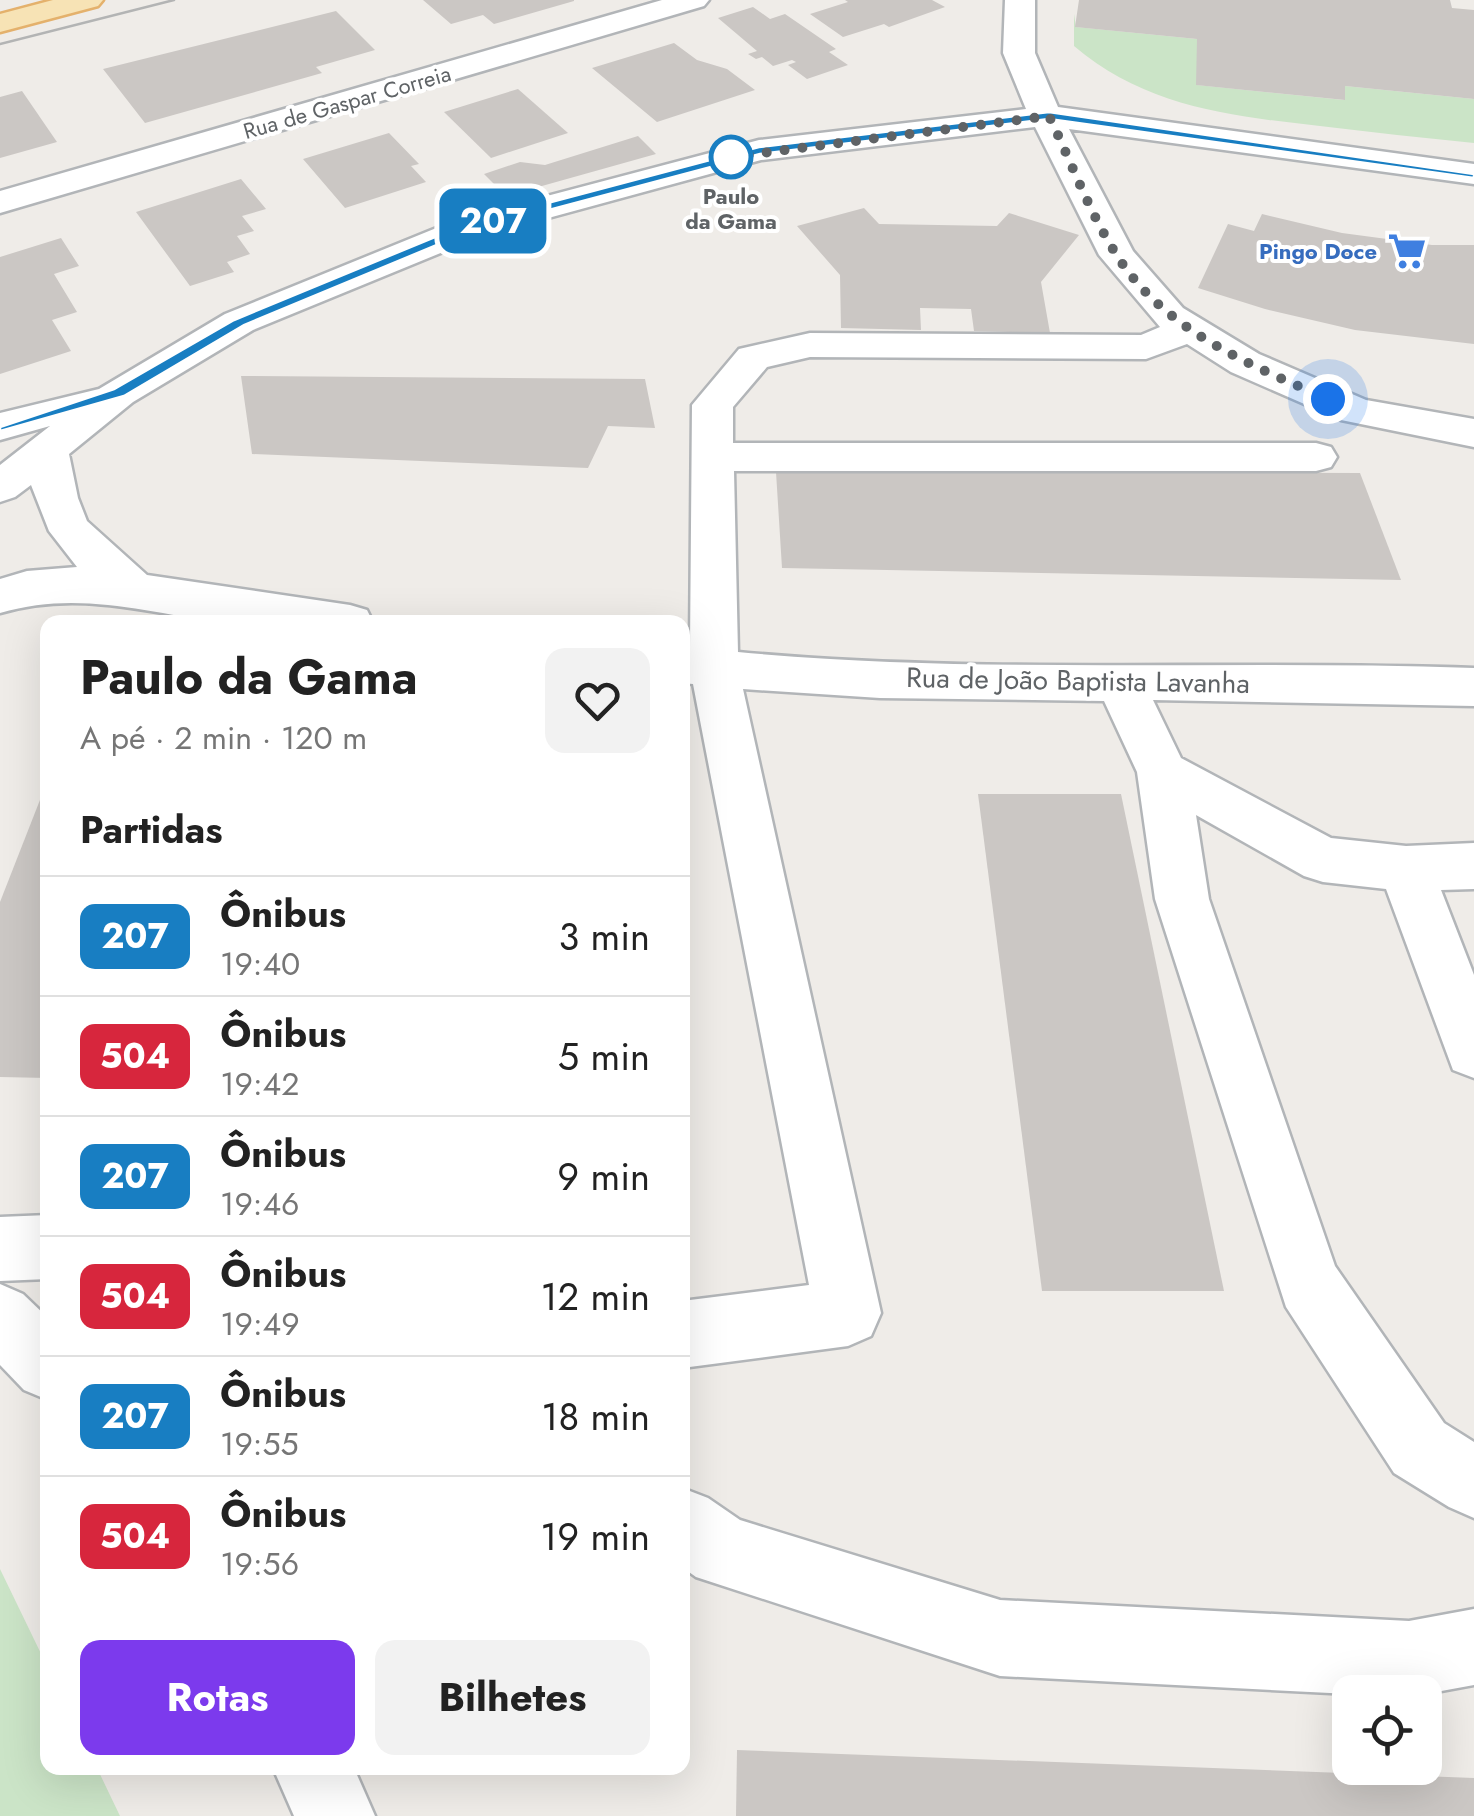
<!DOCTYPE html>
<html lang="pt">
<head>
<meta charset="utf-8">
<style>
	body { margin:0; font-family:Jost,sans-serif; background:#f2f2f2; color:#222; height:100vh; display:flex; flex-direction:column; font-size:38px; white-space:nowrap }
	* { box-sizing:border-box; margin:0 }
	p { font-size:32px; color:#767676 }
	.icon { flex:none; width:55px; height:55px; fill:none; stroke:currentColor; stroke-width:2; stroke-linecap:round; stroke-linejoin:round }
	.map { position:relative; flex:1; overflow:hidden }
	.drawer { position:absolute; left:40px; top:615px; width:650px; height:1160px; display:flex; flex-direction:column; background:#fff; border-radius:20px; box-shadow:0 10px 40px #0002 }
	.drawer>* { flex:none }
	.badge { padding:0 20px; border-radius:15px; font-size:35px; line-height:65px }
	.fabs { position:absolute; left:1332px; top:1675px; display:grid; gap:20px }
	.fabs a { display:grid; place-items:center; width:110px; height:110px; border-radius:20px; background:#fff; box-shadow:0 10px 40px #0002; font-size:50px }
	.you { position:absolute; width:50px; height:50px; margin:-25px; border:8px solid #fff; border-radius:50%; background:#1a73e8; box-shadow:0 0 0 15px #1a73e833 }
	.map>.badge { position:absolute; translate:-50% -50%; box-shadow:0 0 0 5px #fff }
	h2 { padding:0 40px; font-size:38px; line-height:90px }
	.round { display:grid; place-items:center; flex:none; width:105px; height:105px; border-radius:20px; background:#f2f2f2 }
	.headline { display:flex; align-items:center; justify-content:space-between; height:170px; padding:0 40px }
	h1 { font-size:48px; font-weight:700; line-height:75px }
	.cta { display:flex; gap:20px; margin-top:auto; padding:20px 40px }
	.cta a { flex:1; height:115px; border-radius:20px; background:#7c3aed; color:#fff; font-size:40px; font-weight:700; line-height:115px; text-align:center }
	.cta a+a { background:#f2f2f2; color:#222 }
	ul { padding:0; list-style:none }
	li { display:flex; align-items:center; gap:30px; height:120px; padding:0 40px; border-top:2px solid #e0e0e0 }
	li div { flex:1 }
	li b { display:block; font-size:38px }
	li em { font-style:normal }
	li .badge { min-width:110px; font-weight:700; text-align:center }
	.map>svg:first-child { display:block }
	.green { fill:#cbe4c7 }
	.building { fill:#cbc7c4 }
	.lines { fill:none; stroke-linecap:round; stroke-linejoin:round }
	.minor-casing { stroke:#b2b5b8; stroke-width:5 }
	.primary-casing { stroke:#e4b16c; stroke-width:5 }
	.minor { fill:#fff; fill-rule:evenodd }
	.primary { fill:#f7e3b5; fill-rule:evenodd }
	.tram { stroke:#b3b4b4; stroke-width:2.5 }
	.line { fill:#187ec2; stroke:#fff; stroke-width:2.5 }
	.walk { stroke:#5f6366; stroke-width:10; stroke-dasharray:0 18 }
	.stop-dot { fill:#fff; stroke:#187ec2; stroke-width:5 }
	.labels { text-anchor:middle; stroke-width:8; stroke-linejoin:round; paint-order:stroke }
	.far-street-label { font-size:22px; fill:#5f6366; stroke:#fff }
	.far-stop-label { font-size:22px; font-weight:bold; fill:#5f6366; stroke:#fff }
	.far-shop-label { font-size:22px; font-weight:bold; fill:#366cbe; stroke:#fff; text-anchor:end }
	.street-label { font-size:28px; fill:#5f6366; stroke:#fff }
</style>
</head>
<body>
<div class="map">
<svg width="1474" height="1816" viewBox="0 0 1474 1816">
	<rect width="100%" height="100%" fill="#efece8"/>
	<g class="green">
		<path d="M1074 14 1076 27 1197 39V85L1344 100 1345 86 1474 99V143C1423 138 1371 132 1320 126 1230 116 1146 107 1074 46Z"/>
		<path d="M0 1569 47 1666 48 1768H97L120 1816H0Z"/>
	</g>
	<g class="building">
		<path d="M423 0H574V1L494 24 483 15 451 24Z"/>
		<path d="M845 0H932L945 7 889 27 884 24 843 37 810 14 848 2Z"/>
		<path d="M1079 0H1450L1452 8 1474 10V99L1345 86V100L1196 85 1197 39 1075 27Z"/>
		<path d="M753 7 770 19 785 14 836 49 829 52 848 65 807 79 788 65 796 62 792 60 773 66 762 57 756 59 748 54 757 51 718 18Z"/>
		<path d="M336 11 375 50 316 67 322 73 145 123 103 69Z"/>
		<path d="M674 43 697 60 727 69 755 90 657 122 592 68Z"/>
		<path d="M518 89 568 133 491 158 444 112Z"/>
		<path d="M22 91 57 142 0 158V97Z"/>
		<path d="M389 133 419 164 411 166 426 182 345 208 303 159Z"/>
		<path d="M638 136 656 154 506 196 484 174 520 162 545 165Z"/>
		<path d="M241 179 266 209 242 216 254 231 237 236 250 254 227 262 234 272 190 286 136 212Z"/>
		<path d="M864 208 879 224 997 226 1009 213 1079 235 1041 282 1050 333 974 331 971 309 920 308 921 330 841 328 840 275 797 226Z"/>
		<path d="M1262 214 1342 233 1432 245H1474V344L1355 330 1265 309 1198 288 1228 224 1254 231Z"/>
		<path d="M61 238 79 266 54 274 77 312 52 320 71 351 0 374V257Z"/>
		<path d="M241 376 645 379 655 428 608 426 588 468 252 454Z"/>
		<path d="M776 472 1360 473 1401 580 782 568Z"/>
		<path d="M47 782 48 1078 0 1077V902Z"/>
		<path d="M978 794H1121L1224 1291H1042Z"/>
		<path d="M737 1750 1474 1778V1816H736Z"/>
	</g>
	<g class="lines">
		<g class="minor-casing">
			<g id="minor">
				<path d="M662 0H709L704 6 0 213V191Z"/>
				<path d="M1005 0H1035V53L1058 107 1474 164V184L1069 129 1133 251 1183 308 1259 354 1366 400 1474 419V447L1341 420 1231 372 1187 344 1146 359 810 357 767 367 733 407V443H1316L1331 447 1337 457 1331 467 1316 471H734L738 652C982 675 1229 659 1474 668V706L1153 700 1181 758 1331 838 1406 846 1474 843V889L1441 890 1474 975V1078L1453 1070 1386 889 1323 882 1304 876 1196 815 1209 899 1335 1266 1444 1423 1474 1442V1518L1449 1507 1394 1473 1286 1307 1155 899 1137 772 1104 701 880 698 743 689 881 1313 871 1336 848 1346 682 1368V1301L809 1285 693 684 682 683V647L690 648 692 405 739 349 810 333 1141 335 1160 327 1099 255 1035 127 761 160 482 236 253 330 133 402 69 454 78 498 87 521 147 575 350 605 367 610 373 622C323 622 269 628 220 622 143 612 77 590 0 613V579L27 571 77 567 49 531 31 485 15 497 0 502V465L50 426 0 440V413L99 389 225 314 456 220 759 140 1026 109 1003 53Z"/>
				<path d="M48 1215V1279L0 1281V1217Z"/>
				<path d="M0 1284 23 1294 48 1318V1400L24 1390 0 1365Z"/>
				<path d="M682 1488 708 1498 740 1520 1000 1600 1409 1621 1474 1609V1685L1425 1694H1350L1000 1676 696 1577 682 1567Z"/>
				<path d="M273 1768H354L375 1816H294Z"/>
			</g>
		</g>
		<g class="primary-casing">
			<path id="primary" d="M53 0H103L98 6 0 32V14Z"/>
		</g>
		<use href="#minor" class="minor"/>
		<use href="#primary" class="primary"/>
		<path class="tram" d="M0 44 174 0"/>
	</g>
	<path class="line" d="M1049 112 1474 174V178L1049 119 760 154 473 230 244 325 124 396 0 431V427L114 389 234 320 464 225 759 147Z"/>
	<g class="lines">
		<path class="walk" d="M731 157 1049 116C1071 161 1089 212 1116 254 1163 330 1250 365 1328 399"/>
	</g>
	<defs>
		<g id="supermarket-bare" transform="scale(3)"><path d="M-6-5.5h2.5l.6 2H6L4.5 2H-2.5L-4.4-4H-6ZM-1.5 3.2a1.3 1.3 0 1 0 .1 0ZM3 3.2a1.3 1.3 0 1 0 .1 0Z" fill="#3f7fe0" stroke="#fff" stroke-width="2.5" paint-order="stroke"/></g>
	</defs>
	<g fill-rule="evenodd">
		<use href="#supermarket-bare" x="1407" y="251"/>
	</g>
	<circle class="stop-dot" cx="731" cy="157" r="20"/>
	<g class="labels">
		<g class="far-street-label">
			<text transform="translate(347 102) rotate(-16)" y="8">Rua de Gaspar Correia</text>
		</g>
		<g class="far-stop-label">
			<text x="731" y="204">Paulo<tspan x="731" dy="25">da Gama</tspan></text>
		</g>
		<g class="far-shop-label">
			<text x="1377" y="259">Pingo Doce</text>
		</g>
		<g class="street-label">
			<text transform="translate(1078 680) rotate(1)" y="10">Rua de João Baptista Lavanha</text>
		</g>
	</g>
</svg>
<div class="fabs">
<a><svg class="icon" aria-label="locate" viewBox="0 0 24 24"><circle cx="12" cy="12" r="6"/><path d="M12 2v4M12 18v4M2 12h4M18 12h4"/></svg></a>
</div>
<div class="you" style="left:1328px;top:399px"></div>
<b class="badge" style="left:493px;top:221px;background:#187ec2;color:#fff">207</b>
<section class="drawer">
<div class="headline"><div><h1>Paulo da Gama</h1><p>A pé · 2 min · 120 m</p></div><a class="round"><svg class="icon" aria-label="heart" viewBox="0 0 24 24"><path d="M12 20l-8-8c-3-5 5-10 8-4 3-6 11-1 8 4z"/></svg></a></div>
<h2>Partidas</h2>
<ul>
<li><span class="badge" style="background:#187ec2;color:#fff">207</span><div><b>Ônibus</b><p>19:40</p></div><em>3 min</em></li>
<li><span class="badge" style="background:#d7263d;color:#fff">504</span><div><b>Ônibus</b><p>19:42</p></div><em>5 min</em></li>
<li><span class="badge" style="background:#187ec2;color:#fff">207</span><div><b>Ônibus</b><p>19:46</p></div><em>9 min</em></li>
<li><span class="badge" style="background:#d7263d;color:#fff">504</span><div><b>Ônibus</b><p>19:49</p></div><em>12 min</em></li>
<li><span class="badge" style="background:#187ec2;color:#fff">207</span><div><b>Ônibus</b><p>19:55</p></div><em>18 min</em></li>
<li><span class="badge" style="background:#d7263d;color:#fff">504</span><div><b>Ônibus</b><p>19:56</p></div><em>19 min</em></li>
</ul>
<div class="cta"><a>Rotas</a><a>Bilhetes</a></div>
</section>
</div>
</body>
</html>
